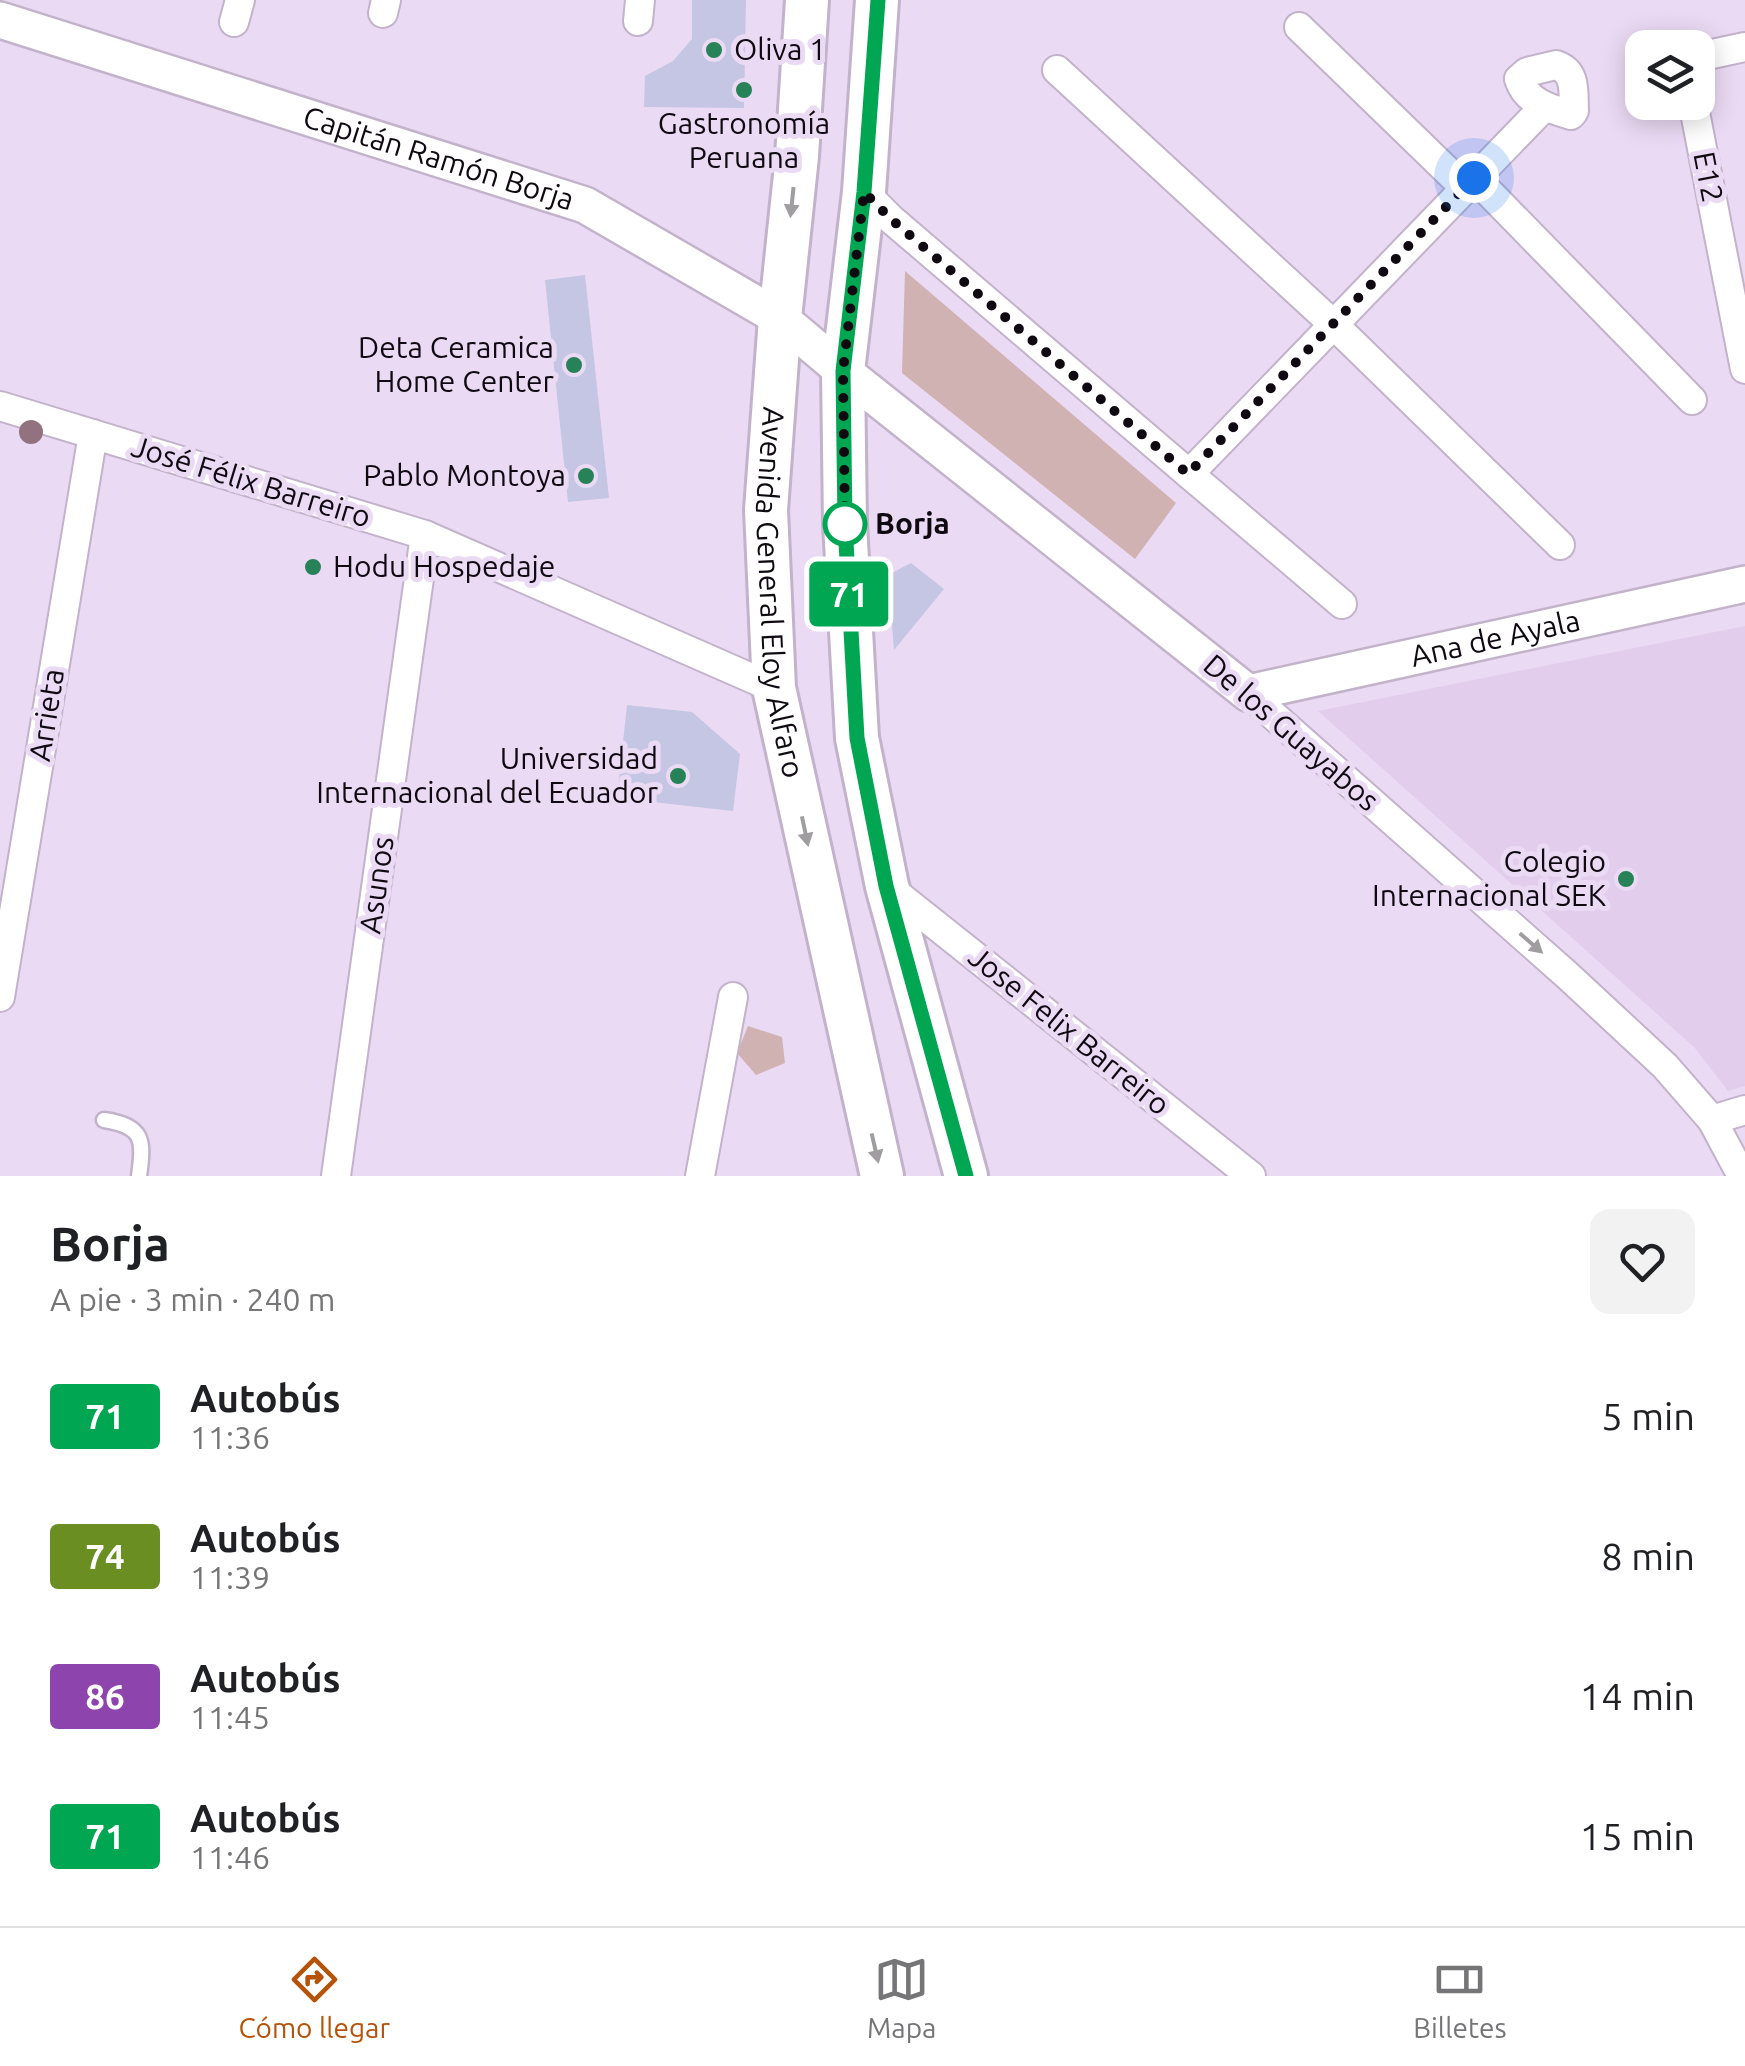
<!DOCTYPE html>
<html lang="es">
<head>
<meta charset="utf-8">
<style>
	body { margin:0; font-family:Ubuntu,sans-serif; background:#f2f2f2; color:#202124; height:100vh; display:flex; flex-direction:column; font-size:38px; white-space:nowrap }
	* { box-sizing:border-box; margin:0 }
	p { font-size:32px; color:#757577 }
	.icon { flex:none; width:55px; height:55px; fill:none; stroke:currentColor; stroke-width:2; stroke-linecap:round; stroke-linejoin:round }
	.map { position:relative; height:1176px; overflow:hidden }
	.drawer { display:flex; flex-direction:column; background:#fff; flex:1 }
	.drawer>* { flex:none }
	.badge { padding:0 20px; border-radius:8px; font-size:35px; line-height:65px }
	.controls { position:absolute; left:1625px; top:30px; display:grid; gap:20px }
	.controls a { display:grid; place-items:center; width:90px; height:90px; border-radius:20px; background:#fff; box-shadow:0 5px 25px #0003; font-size:50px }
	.you { position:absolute; width:50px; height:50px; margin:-25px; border:8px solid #fff; border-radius:50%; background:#1a73e8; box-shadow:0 0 0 15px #1a73e833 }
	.map>.badge { position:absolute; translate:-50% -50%; box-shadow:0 0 0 5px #fff }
	.round { display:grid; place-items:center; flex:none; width:105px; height:105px; border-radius:20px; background:#f2f2f2 }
	.summary { display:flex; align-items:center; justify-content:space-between; height:170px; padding:0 50px }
	h1 { font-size:48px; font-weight:700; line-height:75px }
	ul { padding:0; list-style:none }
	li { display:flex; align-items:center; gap:30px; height:140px; padding:0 50px }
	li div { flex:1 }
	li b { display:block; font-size:38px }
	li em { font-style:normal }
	li .badge { min-width:110px; font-weight:700; text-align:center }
	.tabs { display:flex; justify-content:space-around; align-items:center; height:140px; border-top:2px solid #e0e0e0; background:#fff; font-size:28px; color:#757577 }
	.tabs a { display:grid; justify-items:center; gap:5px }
	.tabs .current { color:#b45309 }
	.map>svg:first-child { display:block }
	.built { fill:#e2cded }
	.green { fill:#d0b2b2 }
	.building { fill:#c5c6e4 }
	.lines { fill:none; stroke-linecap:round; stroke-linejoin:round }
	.service-casing { stroke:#c2b2ca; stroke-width:19 }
	.minor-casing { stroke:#c2b2ca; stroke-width:32 }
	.tertiary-casing { stroke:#c2b2ca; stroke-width:40 }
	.primary-casing { stroke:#c2b2ca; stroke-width:48 }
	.service { stroke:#fff; stroke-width:14 }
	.minor { stroke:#fff; stroke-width:28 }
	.tertiary { stroke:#fff; stroke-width:35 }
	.primary { stroke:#fff; stroke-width:42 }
	.tree { fill:#92727f }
	.oneway { fill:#9f9da0 }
	.line-casing { stroke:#fff; stroke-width:22 }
	.line { stroke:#00a651; stroke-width:15 }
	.walk { stroke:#0f0a12; stroke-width:10; stroke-dasharray:0 18 }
	.poi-dot { fill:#278258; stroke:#ebdaf4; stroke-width:4 }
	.stop-dot { fill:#fff; stroke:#00a651; stroke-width:5 }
	.labels { text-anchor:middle; stroke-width:10; stroke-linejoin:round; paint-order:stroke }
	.poi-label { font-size:30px; fill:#0f0a12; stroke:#ebdaf4; text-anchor:end }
	.street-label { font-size:30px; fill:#0f0a12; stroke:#ebdaf4 }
	.stop-label { font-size:30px; font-weight:bold; fill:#0f0a12; stroke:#ebdaf4; text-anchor:start }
</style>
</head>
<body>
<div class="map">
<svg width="1745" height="1176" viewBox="0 0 1745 1176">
	<rect width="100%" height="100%" fill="#ebdaf4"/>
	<path class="built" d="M1745 626V1086L1728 1091 1694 1047 1318 711Z"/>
	<g class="green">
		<path d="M905 271 1176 503 1135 559 902 373Z"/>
		<path d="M748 1026 782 1037 785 1063 756 1075 737 1053Z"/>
	</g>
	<g class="building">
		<path d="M692 0H746L744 108 644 107 645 76 673 61 692 39Z"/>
		<path d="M585 275 609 498 568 502 545 280Z"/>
		<path d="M911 563 944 589 894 650 888 575Z"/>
		<path d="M627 705 692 712 740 754 733 811 617 798Z"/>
	</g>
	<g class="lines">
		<g class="service-casing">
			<path id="service" d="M104 1120C144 1126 144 1140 139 1176"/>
		</g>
		<g class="minor-casing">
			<g id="minor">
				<path d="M383 13 386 0"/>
				<path d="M638 21 640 0"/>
				<path d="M234 22 240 0"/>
				<path d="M1299 27 1465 188"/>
				<path d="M1698 57 1745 47"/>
				<path d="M1556 65C1577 72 1573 92 1574 111L1571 115C1550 109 1526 102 1519 79L1527 72Z"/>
				<path d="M1057 70 1333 324 1560 545"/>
				<path d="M1693 102 1745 369"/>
				<path d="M1475 178 1692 400"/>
				<path d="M864 192 892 220 1189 474 1544 107"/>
				<path d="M0 406 425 535 774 688"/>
				<path d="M1189 474 1342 604"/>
				<path d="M1248 693 1567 975 1665 1066 1712 1120 1742 1176"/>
				<path d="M888 887 1251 1176"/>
				<path d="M0 997 93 434"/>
				<path d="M1712 1120 1745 1110"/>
				<path d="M336 1176 425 535"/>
				<path d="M700 1176 733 997"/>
			</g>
		</g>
		<g class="tertiary-casing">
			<g id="tertiary">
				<path id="s1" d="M0 20 585 205 780 318 843 371 1248 693 1745 584"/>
			</g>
		</g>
		<g class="primary-casing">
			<g id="primary">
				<path id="s2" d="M807 0 797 156 780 318 766 510 774 688 882 1176"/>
				<path d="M877 0 864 192 843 371 845 524 857 738 887 886 966 1176"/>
			</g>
		</g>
		<use href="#service" class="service"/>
		<use href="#minor" class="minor"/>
		<use href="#tertiary" class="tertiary"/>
		<use href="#primary" class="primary"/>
	</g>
	<circle class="tree" cx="31" cy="432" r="12"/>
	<defs><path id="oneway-solid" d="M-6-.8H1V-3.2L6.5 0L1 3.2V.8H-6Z" transform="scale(2.5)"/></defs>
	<g class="oneway">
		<use href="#oneway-solid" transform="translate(792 202) rotate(96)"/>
		<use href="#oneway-solid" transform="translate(805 831) rotate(78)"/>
		<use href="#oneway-solid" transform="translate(1531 943) rotate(41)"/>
		<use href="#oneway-solid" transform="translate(875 1148) rotate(77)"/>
	</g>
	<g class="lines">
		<g class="line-casing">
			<path id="line" d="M878 0 864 192 843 371 845 524 857 738 886 886 966 1176"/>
		</g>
		<use href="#line" class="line"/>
		<path class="walk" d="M845 524 843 371 864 192 892 220 1188 474 1474 178"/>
	</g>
	<g class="poi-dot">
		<circle cx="714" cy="50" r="10"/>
		<circle cx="744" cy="90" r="10"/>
		<circle cx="574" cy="365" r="10"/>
		<circle cx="586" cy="476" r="10"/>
		<circle cx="313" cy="567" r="10"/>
		<circle cx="678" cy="776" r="10"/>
		<circle cx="1626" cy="879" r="10"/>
	</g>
	<circle class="stop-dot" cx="845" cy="524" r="20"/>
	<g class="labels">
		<g class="poi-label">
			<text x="734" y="60" text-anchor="start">Oliva 1</text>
			<text x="744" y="134" text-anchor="middle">Gastronomía<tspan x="744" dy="34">Peruana</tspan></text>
			<text x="554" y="358">Deta Ceramica<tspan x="554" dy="34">Home Center</tspan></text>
			<text x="566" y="486">Pablo Montoya</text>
			<text x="333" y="577" text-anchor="start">Hodu Hospedaje</text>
			<text x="658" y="769">Universidad<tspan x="658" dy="34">Internacional del Ecuador</tspan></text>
			<text x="1606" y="872">Colegio<tspan x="1606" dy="34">Internacional SEK</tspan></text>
		</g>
		<g class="street-label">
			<text dy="10" stroke="none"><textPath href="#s1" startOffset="460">Capitán Ramón Borja</textPath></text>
			<text transform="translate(1708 177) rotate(79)" y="10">E12</text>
			<text transform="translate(251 482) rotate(17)" y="10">José Félix Barreiro</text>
			<text dy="10" stroke="none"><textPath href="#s2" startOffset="595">Avenida General Eloy Alfaro</textPath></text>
			<text dy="10" stroke="none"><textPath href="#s1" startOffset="1692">Ana de Ayala</textPath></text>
			<text transform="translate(47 715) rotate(-81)" y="10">Arrieta</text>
			<text transform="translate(1291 733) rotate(41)" y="10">De los Guayabos</text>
			<text transform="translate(377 885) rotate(-82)" y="10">Asunos</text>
			<text transform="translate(1069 1031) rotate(39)" y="10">Jose Felix Barreiro</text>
		</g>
		<g class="stop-label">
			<text x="875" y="534">Borja</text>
		</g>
	</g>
</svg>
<div class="controls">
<a><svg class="icon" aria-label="layers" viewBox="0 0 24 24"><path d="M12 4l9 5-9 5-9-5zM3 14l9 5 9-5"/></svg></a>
</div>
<div class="you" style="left:1474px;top:178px"></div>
<b class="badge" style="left:849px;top:594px;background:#00a651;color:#fff">71</b>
</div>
<section class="drawer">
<div class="summary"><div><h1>Borja</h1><p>A pie · 3 min · 240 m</p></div><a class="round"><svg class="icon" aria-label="heart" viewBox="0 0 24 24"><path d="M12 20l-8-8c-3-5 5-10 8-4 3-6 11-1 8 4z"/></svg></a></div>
<ul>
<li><span class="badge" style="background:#00a651;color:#fff">71</span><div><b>Autobús</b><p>11:36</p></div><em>5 min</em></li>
<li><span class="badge" style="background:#6b8e23;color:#fff">74</span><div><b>Autobús</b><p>11:39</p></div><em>8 min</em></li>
<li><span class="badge" style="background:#8e44ad;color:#fff">86</span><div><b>Autobús</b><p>11:45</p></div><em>14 min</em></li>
<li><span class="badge" style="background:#00a651;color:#fff">71</span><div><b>Autobús</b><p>11:46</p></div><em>15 min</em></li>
</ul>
</section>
<nav class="tabs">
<a class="current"><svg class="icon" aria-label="directions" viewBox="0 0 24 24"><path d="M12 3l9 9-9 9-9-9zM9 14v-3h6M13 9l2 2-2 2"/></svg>Cómo llegar</a>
<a><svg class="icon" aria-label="map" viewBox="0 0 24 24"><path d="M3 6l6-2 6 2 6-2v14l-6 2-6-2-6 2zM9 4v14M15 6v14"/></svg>Mapa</a>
<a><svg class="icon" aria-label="tickets" viewBox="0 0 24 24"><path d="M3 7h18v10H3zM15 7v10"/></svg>Billetes</a>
</nav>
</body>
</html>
